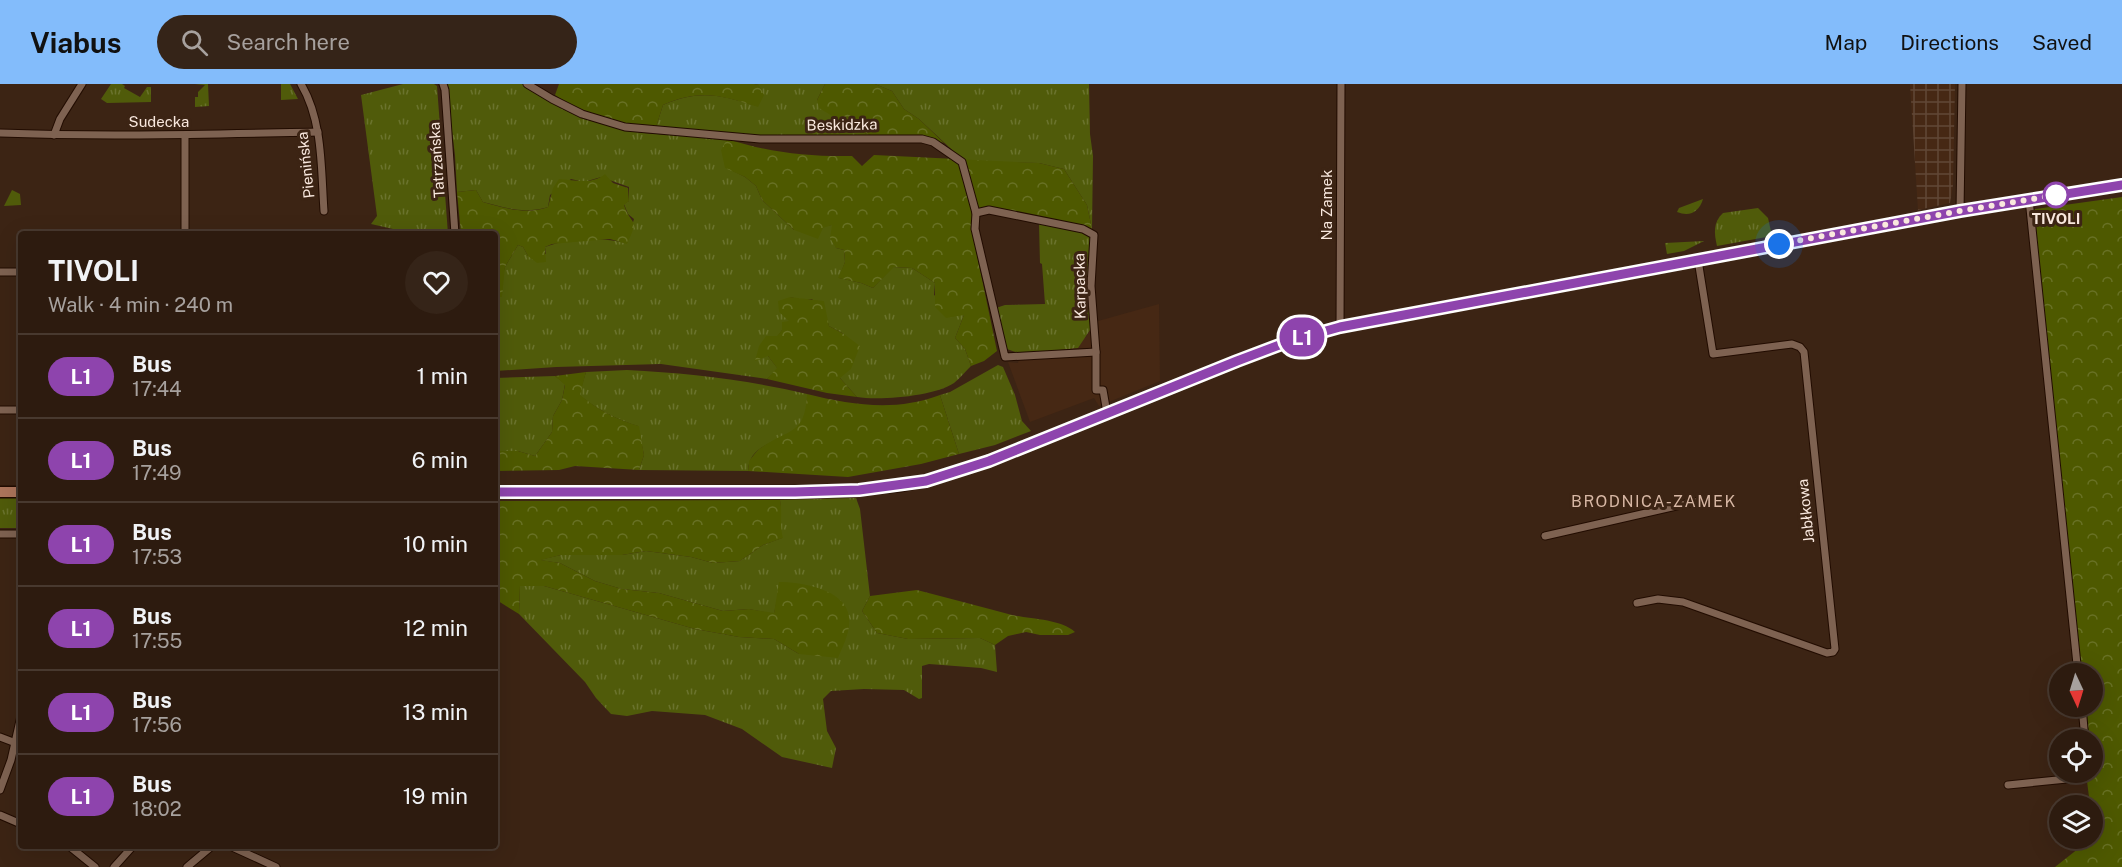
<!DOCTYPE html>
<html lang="en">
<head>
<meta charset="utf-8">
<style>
	body { margin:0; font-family:"Public Sans",sans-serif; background:#352418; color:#f1f3f6; height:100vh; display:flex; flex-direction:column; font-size:22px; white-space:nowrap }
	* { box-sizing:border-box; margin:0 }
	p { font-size:20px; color:#a7a19e }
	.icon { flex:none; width:33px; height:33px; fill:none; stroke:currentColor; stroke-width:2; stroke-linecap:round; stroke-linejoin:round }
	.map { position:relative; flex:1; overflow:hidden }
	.side { position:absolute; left:18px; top:147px; width:480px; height:618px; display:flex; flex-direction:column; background:#2d1b0f; border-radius:6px; box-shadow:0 6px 24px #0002,0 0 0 2px #48392f }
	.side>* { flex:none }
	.badge { padding:0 12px; border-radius:20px; font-size:21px; line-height:39px }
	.needle { width:39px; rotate:176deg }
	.fabs { position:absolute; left:2049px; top:579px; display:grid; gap:12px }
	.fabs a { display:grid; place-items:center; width:54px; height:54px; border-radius:50%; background:#2d1b0f; box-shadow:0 6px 24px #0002,0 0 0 2px #48392f; font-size:30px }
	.you { position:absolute; width:30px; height:30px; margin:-15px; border:4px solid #fff; border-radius:50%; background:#1a73e8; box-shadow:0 0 0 9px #1a73e833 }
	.map>.badge { position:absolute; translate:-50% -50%; box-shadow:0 0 0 3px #fff }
	.round { display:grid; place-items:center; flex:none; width:63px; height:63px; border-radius:32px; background:#352418 }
	.overview { display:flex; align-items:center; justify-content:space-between; height:102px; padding:0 30px }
	h1 { font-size:28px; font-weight:700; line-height:45px }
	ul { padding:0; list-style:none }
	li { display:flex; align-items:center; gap:18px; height:84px; padding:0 30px; border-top:2px solid #48392f }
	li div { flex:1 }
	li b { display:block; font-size:22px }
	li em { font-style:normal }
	li .badge { min-width:66px; font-weight:700; text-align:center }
	header { display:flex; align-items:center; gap:36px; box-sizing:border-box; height:84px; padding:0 30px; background:#83bcfb; color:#111 }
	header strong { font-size:28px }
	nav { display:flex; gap:33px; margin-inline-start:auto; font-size:21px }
	.search { width:420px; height:54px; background:#352418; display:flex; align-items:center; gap:15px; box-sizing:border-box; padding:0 21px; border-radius:33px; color:#a7a19e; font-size:22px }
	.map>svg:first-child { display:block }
	.built { fill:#462814 }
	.industrial { fill:url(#industrial-grid) }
	.grass { fill:url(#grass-tufts) }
	.forest { fill:url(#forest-crowns) }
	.park { fill:#505b0a }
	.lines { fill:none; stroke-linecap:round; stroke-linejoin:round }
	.minor-casing { stroke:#220c01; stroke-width:9 }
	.primary-casing { stroke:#220c01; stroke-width:13 }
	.minor { stroke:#7e6251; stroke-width:7 }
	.primary { stroke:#ad755b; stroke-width:10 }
	.line-casing { stroke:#fff; stroke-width:14 }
	.line { stroke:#8e44ad; stroke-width:9 }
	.walk { stroke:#f9e8de; stroke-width:6; stroke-dasharray:0 10.8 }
	.stop-dot { fill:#fff; stroke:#8e44ad; stroke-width:3 }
	.labels { text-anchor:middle; stroke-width:6; stroke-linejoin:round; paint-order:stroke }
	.street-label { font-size:15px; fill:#f9e8de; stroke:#3c2414 }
	.stop-label { font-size:15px; font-weight:bold; fill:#f9e8de; stroke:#3c2414 }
	.neighbourhood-label { font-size:16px; letter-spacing:1.5px; fill:#d7b7a4; stroke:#3c2414 }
</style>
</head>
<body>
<header>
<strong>Viabus</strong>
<div class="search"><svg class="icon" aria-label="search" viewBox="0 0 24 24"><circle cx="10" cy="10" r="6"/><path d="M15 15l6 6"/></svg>Search here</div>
<nav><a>Map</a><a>Directions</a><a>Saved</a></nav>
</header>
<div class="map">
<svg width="2122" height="783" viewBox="0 0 2122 783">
	<defs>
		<pattern id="industrial-grid" width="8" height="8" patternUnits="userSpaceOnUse" patternTransform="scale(1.5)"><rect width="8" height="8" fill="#462814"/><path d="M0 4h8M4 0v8" fill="none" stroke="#614736"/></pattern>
		<pattern id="grass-tufts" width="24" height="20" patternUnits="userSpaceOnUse" patternTransform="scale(1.5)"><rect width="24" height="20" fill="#505b0a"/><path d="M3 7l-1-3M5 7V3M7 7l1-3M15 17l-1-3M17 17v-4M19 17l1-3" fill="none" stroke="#6a732d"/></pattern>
		<pattern id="forest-crowns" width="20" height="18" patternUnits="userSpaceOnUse" patternTransform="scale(1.5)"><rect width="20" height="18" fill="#4e5900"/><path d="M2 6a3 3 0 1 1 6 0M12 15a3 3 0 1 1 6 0" fill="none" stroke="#687125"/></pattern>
	</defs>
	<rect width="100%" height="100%" fill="#3c2414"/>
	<path class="built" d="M1159 220 1160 297 1099 322 1094 314 1030 338 1008 278 1018 279 1021 270 1086 253 1092 243 1098 237Z"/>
	<path class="industrial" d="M1910 0H1955L1953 101 1950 119 1918 126Z"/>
	<g class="grass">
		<path d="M111 0H122L125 2 124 4 140 13 147 3H151V18L107 19 101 15Z"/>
		<path d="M195 0H208L209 22 195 23V13H198V8L205 1Z"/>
		<path d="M281 0H290L298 15 281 16Z"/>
		<path d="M403 0H434L437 2 448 150H415L371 140 377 132 361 11Z"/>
		<path d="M446 0H524L559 23 575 31 626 46 643 49 727 55 725 83 745 93 756 102 762 116 794 146 832 141 836 164 844 166 845 178 839 194 861 199 873 204 893 183 912 184 935 199 934 211 964 231 955 254 965 265 971 282C966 287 960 294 954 299 935 312 880 317 857 313L840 294 844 250 829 242 825 229 812 215 803 216 790 213 789 237 777 253 768 272 778 285 767 295 661 280 556 283 495 287V213H497L505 183 518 161 523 163 528 172 546 170 545 163C569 154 602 153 627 159L634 135 628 130 624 120 629 117V103L601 93 584 98 571 95 550 111 548 123C525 130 506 124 483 118L476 106 457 108 455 71Z"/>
		<path d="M754 0H825L817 16 855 46 871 51 806 54 751 51 656 43 663 21C700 5 720 11 757 22L759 1Z"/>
		<path d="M875 0H1089L1090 50 1093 72 1092 145 1087 121 1064 85 1039 79 964 77 919 35 904 25 892 7Z"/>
		<path d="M1703 115C1699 128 1690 133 1677 128L1679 124Z"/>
		<path d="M1758 124 1768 134 1772 152 1717 162C1714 149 1713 138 1723 129Z"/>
		<path d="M1039 139 1076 145 1090 151 1092 160V243L1078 264 1021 270 1007 265 996 224 1005 221 1045 220 1042 180 1040 179Z"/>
		<path d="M1704 157 1684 167 1667 170 1665 159Z"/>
		<path d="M998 281 1003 283 1015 311 1022 337 1031 347 995 361 959 370 940 311 950 308Z"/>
		<path d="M627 286C688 289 748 296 807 310 807 319 807 330 802 338 788 360 749 355 748 387L639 386 644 371 638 342C617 336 597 325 579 311L586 288Z"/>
		<path d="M555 292 565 300 562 316 553 332 552 348 535 372 518 367H495V294Z"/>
		<rect x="0" y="414" width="21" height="30"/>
		<path d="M856 414 860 425 870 512 862 527 877 549 908 555 980 554 995 561 997 588 981 584 929 580 922 582V614L919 615 904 606 864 605 831 607 823 615 827 647 836 664 832 684 782 673 742 645 705 631 652 627 627 632 611 630 596 614 585 598 519 530 520 502H544L695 545 739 553 774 555 799 570 776 520 774 530 749 525 723 527 659 509 622 505 595 497 560 479 539 476 561 471H622L646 467 691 473 713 479 740 477 763 461 782 454C779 440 782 429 780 416Z"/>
	</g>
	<g class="forest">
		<path d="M559 0H754L759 1 764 11 758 23C720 11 700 5 663 21L656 43 627 41 606 34 572 22 555 11Z"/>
		<path d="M825 0H875L892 7 904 25 919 35 944 59 923 53 871 51 855 46 819 24 817 16Z"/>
		<path d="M727 55C767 68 810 73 852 72L862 82 874 71 1039 79 1064 85 1087 121 1092 145 986 123 972 128 973 152 997 267 984 277 971 282 965 265 955 254 964 231 946 234 935 223V199L912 184 894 183 873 204 861 199 838 194 845 178 844 166 836 164 830 154 832 141 823 144 818 155 794 146 762 116 756 102 745 93 725 84 721 66Z"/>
		<path d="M605 90 613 99 628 104 629 117 624 121C632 144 640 132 627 160L610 155 552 160 545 163 546 178 537 179 528 172 523 163 518 161 505 183 502 213H495V150H461L457 108 476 106 483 118C505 124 526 131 548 123L553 104 559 95C576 96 591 101 605 90Z"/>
		<path d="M2122 113V783H2055L2093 753 2092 722 2090 721 2086 689 2092 688V656L2083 655 2080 623 2092 622V590L2076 589 2029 126Z"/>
		<path d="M790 213 824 217 829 242 844 250 860 262 851 285 840 294 857 313 827 309 767 295 777 284 768 272 755 277 759 262 766 252H777L782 246V238L789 237 779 228 778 217Z"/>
		<path d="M586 288 580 311C597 325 617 336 639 342L644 371 639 386 575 382 559 386 495 387V367H518L535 372 552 348 553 332 562 316 565 301 555 292Z"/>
		<path d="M807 310C852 321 895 328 940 311L959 370 921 380 848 393 748 387 749 377C753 372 757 366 762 363 790 344 805 351 807 310Z"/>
		<path d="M780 416C783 430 779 439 783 454L763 461 740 477 713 479 691 473 646 467 622 471H561L541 476 560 479 595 497 622 505 659 509 723 527 749 525 774 529 779 498C801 498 846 505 849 533 851 547 843 562 838 574L799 570 774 555 739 553 695 545 544 502H520L519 530 495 515V417Z"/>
		<path d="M917 506C949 514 981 523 1012 531 1030 535 1061 535 1075 548L1068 551H1040L1026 548 1008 552 995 561 980 554 908 555 877 549 862 527 870 512Z"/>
	</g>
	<path class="park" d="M12 106 20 110 21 121 4 122Z"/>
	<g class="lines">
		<g class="minor-casing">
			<g id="minor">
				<path d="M301 0C323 37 321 85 324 127"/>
				<path d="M443 0 445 6 455 150"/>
				<path d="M527 0 552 15 582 30 625 43 760 55H922L933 58 962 78 976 129 975 145 1005 273 1096 268"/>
				<path d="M0 49C106 53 212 50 318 48"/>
				<path d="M54 51 60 35 82 0"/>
				<path d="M2029 115 2078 590"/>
				<path d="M1960 127 1962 0"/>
				<path d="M976 129 989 126 1083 145 1094 151 1091 202 1096 268V306H1103L1107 329"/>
				<path d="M185 150V51"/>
				<path d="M0 188H21"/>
				<path d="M1340 243 1341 0"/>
				<path d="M0 326H21"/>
				<path d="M0 450H21"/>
				<path d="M1545 452 1703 416"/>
				<path d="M1637 519 1658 515 1683 518 1827 569 1833 568 1835 565 1804 268 1800 263 1792 260 1713 270 1698 176"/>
				<path d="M2082 622 2085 656"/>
				<path d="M0 653 21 661"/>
				<path d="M2008 701 2077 694 2087 688"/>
				<path d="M0 706 11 676 21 632"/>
				<path d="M0 731 21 740"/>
				<path d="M69 762 95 783"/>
				<path d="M230 762 276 783"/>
				<path d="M114 783 133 762"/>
				<path d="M187 783 212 762"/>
			</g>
		</g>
		<g class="primary-casing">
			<g id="primary">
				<path d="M0 408H21"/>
				<path d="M495 408 845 407 900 402 926 397 989 377 1237 277 1290 257 1340 243 1960 127 2122 101"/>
			</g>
		</g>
		<use href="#minor" class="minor"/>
		<use href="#primary" class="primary"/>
	</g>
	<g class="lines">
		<g class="line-casing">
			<path id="line" d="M495 408H795L859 406 926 397 989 377 1237 277 1290 257 1340 243 1960 127 2122 101"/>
		</g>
		<use href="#line" class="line"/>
		<path class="walk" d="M1779 160 1960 127 2056 111"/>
	</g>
	<circle class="stop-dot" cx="2056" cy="111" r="12"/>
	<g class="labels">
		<g class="street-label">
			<text x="159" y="43">Sudecka</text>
			<text transform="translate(842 41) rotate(-1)" y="5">Beskidzka</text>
			<text transform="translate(437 76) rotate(-94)" y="5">Tatrzańska</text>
			<text transform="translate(306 81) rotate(-96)" y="5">Pienińska</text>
			<text transform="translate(1327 121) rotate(-90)" y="5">Na Zamek</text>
			<text transform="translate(1080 202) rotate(-91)" y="5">Karpacka</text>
			<text transform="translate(1806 427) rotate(-96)" y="5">Jabłkowa</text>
		</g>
		<g class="stop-label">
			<text x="2056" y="140">TIVOLI</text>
		</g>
		<g class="neighbourhood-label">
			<text x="1654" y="423">BRODNICA-ZAMEK</text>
		</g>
	</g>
</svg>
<div class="fabs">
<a><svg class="needle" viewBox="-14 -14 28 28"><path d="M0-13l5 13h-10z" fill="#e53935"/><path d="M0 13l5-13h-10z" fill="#a7a19e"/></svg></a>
<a><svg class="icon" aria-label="locate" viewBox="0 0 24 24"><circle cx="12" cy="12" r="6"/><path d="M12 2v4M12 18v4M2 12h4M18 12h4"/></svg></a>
<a><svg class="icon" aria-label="layers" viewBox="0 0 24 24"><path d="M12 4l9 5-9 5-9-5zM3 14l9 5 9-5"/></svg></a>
</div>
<div class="you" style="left:1779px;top:160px"></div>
<b class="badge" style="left:1302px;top:253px;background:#8e44ad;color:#fff">L1</b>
<section class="side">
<div class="overview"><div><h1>TIVOLI</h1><p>Walk · 4 min · 240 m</p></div><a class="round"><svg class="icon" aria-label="heart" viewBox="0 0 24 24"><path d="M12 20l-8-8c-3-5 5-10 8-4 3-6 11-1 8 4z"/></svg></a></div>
<ul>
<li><span class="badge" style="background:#8e44ad;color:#fff">L1</span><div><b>Bus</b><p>17:44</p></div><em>1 min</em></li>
<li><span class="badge" style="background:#8e44ad;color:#fff">L1</span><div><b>Bus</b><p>17:49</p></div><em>6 min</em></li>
<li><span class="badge" style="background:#8e44ad;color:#fff">L1</span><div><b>Bus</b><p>17:53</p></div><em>10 min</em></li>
<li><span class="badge" style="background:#8e44ad;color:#fff">L1</span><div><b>Bus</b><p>17:55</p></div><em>12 min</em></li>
<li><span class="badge" style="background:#8e44ad;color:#fff">L1</span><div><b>Bus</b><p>17:56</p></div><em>13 min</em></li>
<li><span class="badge" style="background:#8e44ad;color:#fff">L1</span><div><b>Bus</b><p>18:02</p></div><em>19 min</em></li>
</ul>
</section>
</div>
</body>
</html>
